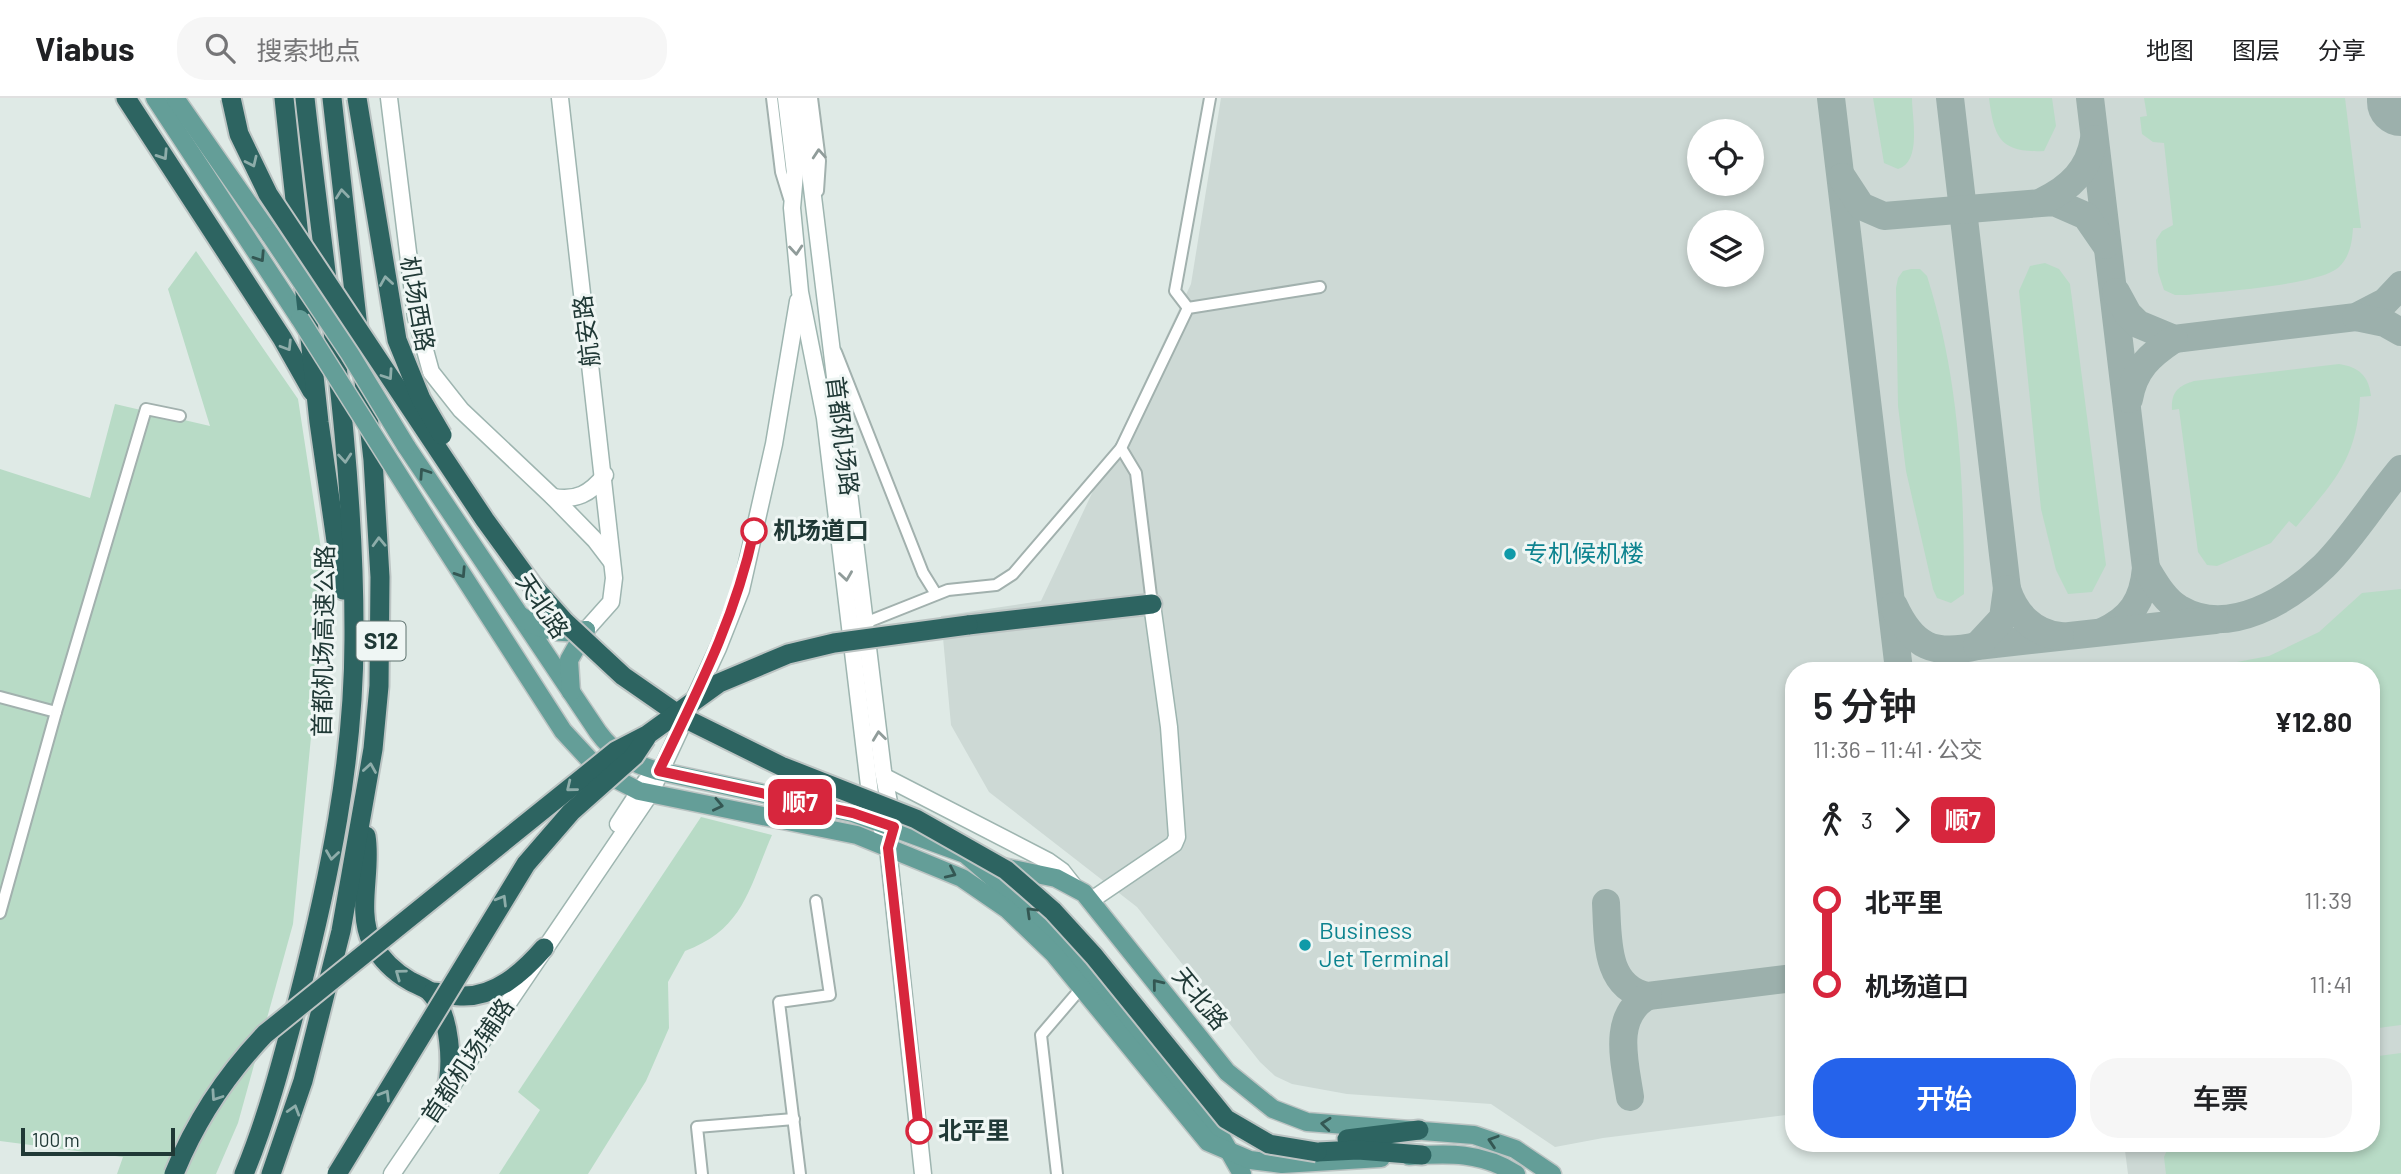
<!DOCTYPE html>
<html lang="zh">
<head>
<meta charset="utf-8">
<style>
	body { margin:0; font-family:Barlow,"Noto Sans SC",sans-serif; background:#f6f6f6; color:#202124; height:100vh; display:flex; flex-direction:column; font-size:26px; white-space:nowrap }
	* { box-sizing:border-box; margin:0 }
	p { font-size:23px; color:#757577 }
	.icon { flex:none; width:38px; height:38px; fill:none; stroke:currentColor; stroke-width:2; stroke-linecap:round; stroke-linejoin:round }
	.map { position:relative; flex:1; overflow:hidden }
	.side { position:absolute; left:1785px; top:564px; width:595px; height:490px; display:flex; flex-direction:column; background:#fff; border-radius:28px; box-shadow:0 4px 10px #0003 }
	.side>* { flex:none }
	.badge { padding:0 14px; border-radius:10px; font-size:24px; line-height:46px }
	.buttons { position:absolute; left:1687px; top:21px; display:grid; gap:14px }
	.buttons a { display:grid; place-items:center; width:77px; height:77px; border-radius:50%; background:#fff; box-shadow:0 4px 10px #0003; font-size:35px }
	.scale { position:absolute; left:21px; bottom:18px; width:154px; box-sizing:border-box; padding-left:7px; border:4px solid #203936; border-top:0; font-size:19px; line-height:24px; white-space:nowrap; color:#203936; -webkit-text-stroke:5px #eff6f4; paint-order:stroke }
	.map>.badge { position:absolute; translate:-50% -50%; box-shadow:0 0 0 4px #fff }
	.legs { display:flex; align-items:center; gap:10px; height:77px; padding:0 28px; font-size:23px }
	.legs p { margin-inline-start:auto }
	.headline { display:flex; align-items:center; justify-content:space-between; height:119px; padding:0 28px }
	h1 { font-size:38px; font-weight:600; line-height:52px }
	.primary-button { display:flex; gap:14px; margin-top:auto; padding:14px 28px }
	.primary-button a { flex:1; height:80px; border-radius:28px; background:#2563eb; color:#fff; font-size:28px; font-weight:600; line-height:80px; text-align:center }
	.primary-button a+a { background:#f6f6f6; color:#202124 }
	ul { padding:0 28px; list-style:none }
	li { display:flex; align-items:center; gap:24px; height:84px; font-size:26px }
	li i { display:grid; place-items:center; width:10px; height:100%; margin:0 9px; background:currentColor }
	li i::after { content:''; width:18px; height:18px; margin:-9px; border:5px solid; border-radius:50%; background:#fff }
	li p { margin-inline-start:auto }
	li:first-child i { background:linear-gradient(#0000 50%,currentColor 0) }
	li:last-child i { background:linear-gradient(currentColor 50%,#0000 0) }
	header { display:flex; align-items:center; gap:42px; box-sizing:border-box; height:98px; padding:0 35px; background:#fff; border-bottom:2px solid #e0e0e0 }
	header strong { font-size:33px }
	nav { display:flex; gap:38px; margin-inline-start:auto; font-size:24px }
	.search { width:490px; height:63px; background:#f6f6f6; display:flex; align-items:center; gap:18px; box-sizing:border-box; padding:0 24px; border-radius:28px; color:#757577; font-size:26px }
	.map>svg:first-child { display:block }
	.built { fill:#cdd9d5; fill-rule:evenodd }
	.green { fill:#b8dbc6 }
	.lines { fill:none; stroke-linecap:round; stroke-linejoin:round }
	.taxiway { stroke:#9cb0ac; stroke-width:28 }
	.runway { stroke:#9cb0ac; stroke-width:68 }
	.street-casing { stroke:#a2b1ae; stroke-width:14 }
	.secondary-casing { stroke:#9eb5b0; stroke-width:19 }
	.primary-casing { stroke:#bcc4c3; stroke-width:21 }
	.highway-casing { stroke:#bcc4c3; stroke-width:23 }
	.street { stroke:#fff; stroke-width:10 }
	.secondary { stroke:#fff; stroke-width:16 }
	.primary { stroke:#649e98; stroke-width:18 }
	.highway { stroke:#2d6461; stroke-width:19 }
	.primary-bridge-casing { stroke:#bcc4c3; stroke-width:21; stroke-linecap:butt }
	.highway-bridge-casing { stroke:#bcc4c3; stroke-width:23; stroke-linecap:butt }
	.primary-bridge { stroke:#649e98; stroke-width:18 }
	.highway-bridge { stroke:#2d6461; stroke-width:19 }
	.oneway { stroke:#909c9a }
	.oneway2 { stroke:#8eadaa }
	.oneway3 { stroke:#345753 }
	.line-1-casing { stroke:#fff; stroke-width:16 }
	.line-1 { stroke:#d7263d; stroke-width:10 }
	.stop-1-dot { fill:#fff; stroke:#d7263d; stroke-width:3.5 }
	.culture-dot { fill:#0f9aa8; stroke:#eff6f4; stroke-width:2.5 }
	.labels { text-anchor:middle; stroke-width:6; stroke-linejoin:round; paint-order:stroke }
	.shield { fill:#eff6f4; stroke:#5e726f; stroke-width:2 }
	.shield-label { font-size:23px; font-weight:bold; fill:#203936 }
	.street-label { font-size:24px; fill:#203936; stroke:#eff6f4 }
	.stop-label { font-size:24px; font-weight:bold; fill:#203936; stroke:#eff6f4; text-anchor:start }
	.culture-label { font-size:24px; fill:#0d838f; stroke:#eff6f4; text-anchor:start }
</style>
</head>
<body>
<header>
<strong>Viabus</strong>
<div class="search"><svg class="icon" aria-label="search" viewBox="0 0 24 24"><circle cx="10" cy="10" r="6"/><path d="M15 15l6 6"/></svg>搜索地点</div>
<nav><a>地图</a><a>图层</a><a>分享</a></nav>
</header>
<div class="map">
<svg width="2401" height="1076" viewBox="0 0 2401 1076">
	<rect width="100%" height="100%" fill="#dfeae6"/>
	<path class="built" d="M1221 0H2401V1076H2128L2124 1045H2371V572H1794V1016L1603 1040 1555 1049 1491 1006 1347 996 1292 986 1275 978 1260 964 1137 809 989 694 951 627 941 518 1041 503 1191 186ZM1699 33H1752V86H1699ZM1699 124H1752V177H1699Z"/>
	<g class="green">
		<path d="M1873 0H1912C1912 20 1922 64 1898 71L1884 65Z"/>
		<path d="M1989 0H2052L2056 28 2044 53C2001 55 1994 41 1989 0Z"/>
		<path d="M2144 0H2345L2361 130H2353C2352 145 2350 158 2339 169 2321 187 2216 194 2186 197H2175L2164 192 2158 174 2156 142 2162 133 2173 127 2164 45 2153 44 2142 36 2140 19 2147 18Z"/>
		<path d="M196 153 298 301 326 483 293 826 238 1025 216 1076H117L123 1059 0 1043V371L90 400 115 306 210 328 168 191Z"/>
		<path d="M2045 165 2059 171 2070 186 2106 467 2092 494 2068 496 2056 472 2041 411 2019 193 2030 168Z"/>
		<path d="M1911 171H1920L1927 178C1960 282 1964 388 1964 496L1951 505 1937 500 1933 491 1906 373 1898 308 1896 190 1898 180 1903 173Z"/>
		<path d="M2339 266C2359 269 2369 278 2371 298L2360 299C2357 362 2334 383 2296 429L2289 423 2271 445 2217 468 2207 467 2198 454 2179 311 2172 312C2171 294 2178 288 2194 283Z"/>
		<path d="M2401 491V927L2371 931V572H2143L2186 565 2210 569 2269 558 2319 534 2362 495Z"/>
		<path d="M701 719 772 737C749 790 744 831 685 853L668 884 669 930 646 983 588 1076H499L540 1012 518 994Z"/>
		<path d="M2401 955V1076H2166L2164 1059 2170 1045H2371V959Z"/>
	</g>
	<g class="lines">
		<g class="taxiway">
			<path d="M1831 0 1899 572"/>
			<path d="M1950 0 2007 491"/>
			<path d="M2090 0 2146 470C2143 503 2131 521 2102 534"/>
			<path d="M1842 79 1861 108 1884 118 2054 104 2086 118 2106 147"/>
			<path d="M2043 103C2070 90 2089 72 2094 41"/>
			<path d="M2116 194 2128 216 2138 226 2174 241 2356 219 2385 204 2401 187"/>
			<path d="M2356 219 2385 225 2401 234"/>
			<path d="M2129 301C2134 271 2150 257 2174 241"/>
			<path d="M2146 470C2155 485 2165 503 2180 511 2229 540 2290 501 2324 468 2353 439 2375 402 2401 371"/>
			<path d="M1894 508C1913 549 1934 558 1977 548L2215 522"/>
			<path d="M1977 548 2003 520 2007 491C2015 516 2033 535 2060 538"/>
			<path d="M1606 805C1608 842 1605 890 1648 898L1794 880"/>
			<path d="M1630 999C1625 965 1611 918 1648 898"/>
		</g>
		<path class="runway" d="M2401 0V4"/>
		<g class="street-casing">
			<g id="street">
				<path d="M772 0 781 74 789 100"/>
				<path d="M812 0 820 63 818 93"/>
				<path d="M1188 210 1175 193 1210 0"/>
				<path d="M836 254 923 475 936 496"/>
				<path d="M1121 350 1136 375 1152 506"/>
				<path d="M865 525 948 492 996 487 1013 476 1121 350 1188 210 1320 189"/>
				<path d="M0 599 56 614"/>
				<path d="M0 815 56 614 146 311 180 318"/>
				<path d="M702 1076 697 1029 794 1021"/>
				<path d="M800 1076 779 904 830 897 816 803"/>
				<path d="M1057 1076 1041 937 1083 888"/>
			</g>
		</g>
		<g class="secondary-casing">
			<g id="secondary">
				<path d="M389 0 416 219 431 274 461 312 553 399 595 442 611 463"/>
				<path d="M560 0 614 480 611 504 586 532"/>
				<path d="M786 0 795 75 792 110 800 194 825 320 870 696 888 750 923 1076"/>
				<path d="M801 0 883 673 892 720"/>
				<path d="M553 399C576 403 590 396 605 377"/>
				<path d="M885 679 1048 763 1062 773 1073 787"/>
				<path d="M618 726 646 683"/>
				<path d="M1090 803 1174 746 1177 739 1169 629 1152 506"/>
				<path d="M392 1076 650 696 718 550 741 492 774 346 798 203"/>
			</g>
		</g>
		<g class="primary-casing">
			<g id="primary">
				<path d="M155 0 300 221"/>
				<path d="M175 0 271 138"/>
				<path d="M406 348 598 634C614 656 633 666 658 673L853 715 965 756 1034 815 1093 880 1217 1032 1242 1076"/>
				<path d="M424 417 563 633 600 673 639 693 857 737 962 780 1007 811 1054 856 1208 1044 1250 1062 1282 1066 1381 1060"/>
				<path d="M523 519C540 534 564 537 586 532"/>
				<path d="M571 594 569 562 586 532"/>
				<path d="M998 768 1056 780 1084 795 1227 974 1273 1011 1307 1024 1474 1037 1515 1051 1552 1076"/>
				<path d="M1409 1058C1448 1055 1482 1054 1516 1076"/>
			</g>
		</g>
		<g class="highway-casing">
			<g id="highway">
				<path d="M126 0 282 240 312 293"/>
				<path d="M284 0 319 324 343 492"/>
				<path d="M968 527 1152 506"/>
				<path d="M366 738C372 773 356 812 372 845 381 861 394 874 410 883 415 886 424 889 429 893 451 915 454 969 445 997"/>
				<path d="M433 894C442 894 451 898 460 898 495 900 523 874 544 850"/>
				<path d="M1347 1041 1419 1032"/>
				<path d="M1317 1054 1358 1052 1422 1057"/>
				<path d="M244 1076C268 1018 283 959 299 898 329 781 354 662 354 541 355 360 325 180 305 0"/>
				<path d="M271 1076 303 983 341 833 373 651 379 588 380 479 373 362 332 0"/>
			</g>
		</g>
		<use href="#street" class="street"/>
		<use href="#secondary" class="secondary"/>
		<use href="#primary" class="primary"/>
		<use href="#highway" class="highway"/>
		<g class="primary-bridge-casing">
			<g id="primary-bridge">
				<path d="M271 138 350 256 406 348"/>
				<path d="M300 221 424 417"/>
			</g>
		</g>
		<g class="highway-bridge-casing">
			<g id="highway-bridge">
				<path d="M231 0 239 36 268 96 485 422 533 488 565 524 623 578 682 619 781 668 916 721 1006 772 1053 813 1094 858 1226 1021 1269 1046 1317 1054"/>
				<path d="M357 0 397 242 421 301 442 337"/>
				<path d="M174 1076C195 1024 226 977 265 936L616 653 647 637 719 585 788 556 834 545 968 527"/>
				<path d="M337 1076 526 766 571 714 634 658 646 640"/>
			</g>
		</g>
		<use href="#primary-bridge" class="primary-bridge"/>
		<use href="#highway-bridge" class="highway-bridge"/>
	</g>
	<defs><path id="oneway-chevron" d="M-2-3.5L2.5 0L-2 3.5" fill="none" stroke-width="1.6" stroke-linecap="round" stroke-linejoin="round" transform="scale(1.75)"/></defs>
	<g class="oneway">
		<use href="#oneway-chevron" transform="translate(819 56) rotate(-94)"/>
		<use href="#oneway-chevron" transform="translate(796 152) rotate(85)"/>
		<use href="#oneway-chevron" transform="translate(846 478) rotate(82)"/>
		<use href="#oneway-chevron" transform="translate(879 638) rotate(-97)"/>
	</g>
	<g class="oneway2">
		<use href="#oneway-chevron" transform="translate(163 57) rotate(57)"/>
		<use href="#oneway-chevron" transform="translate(252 64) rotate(65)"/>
		<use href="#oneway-chevron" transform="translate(342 96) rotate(-96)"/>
		<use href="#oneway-chevron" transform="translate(386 183) rotate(-99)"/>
		<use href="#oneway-chevron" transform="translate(287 248) rotate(58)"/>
		<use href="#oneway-chevron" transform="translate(388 277) rotate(56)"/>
		<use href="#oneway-chevron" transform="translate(345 360) rotate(85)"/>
		<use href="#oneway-chevron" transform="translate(379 444) rotate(-92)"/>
		<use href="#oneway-chevron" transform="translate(370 670) rotate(-81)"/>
		<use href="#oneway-chevron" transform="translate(571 689) rotate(141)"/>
		<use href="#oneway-chevron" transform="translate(332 757) rotate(98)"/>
		<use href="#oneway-chevron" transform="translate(502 802) rotate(-59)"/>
		<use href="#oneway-chevron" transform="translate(400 876) rotate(-144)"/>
		<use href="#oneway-chevron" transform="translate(385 997) rotate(-59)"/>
		<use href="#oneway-chevron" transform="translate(216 998) rotate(124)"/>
		<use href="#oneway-chevron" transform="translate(294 1012) rotate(-73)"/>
	</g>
	<g class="oneway3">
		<use href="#oneway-chevron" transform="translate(260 159) rotate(57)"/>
		<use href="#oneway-chevron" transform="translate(424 375) rotate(-124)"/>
		<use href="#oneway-chevron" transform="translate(461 475) rotate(57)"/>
		<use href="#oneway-chevron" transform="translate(718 707) rotate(12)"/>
		<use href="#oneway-chevron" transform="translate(951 775) rotate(25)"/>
		<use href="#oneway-chevron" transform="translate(1031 814) rotate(-136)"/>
		<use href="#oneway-chevron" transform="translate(1157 886) rotate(-129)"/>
		<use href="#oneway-chevron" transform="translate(1326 1026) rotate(-174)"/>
		<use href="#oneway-chevron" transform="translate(1493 1043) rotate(-162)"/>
	</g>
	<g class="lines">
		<g class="line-1-casing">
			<path id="line-1" d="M754 433C735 521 698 592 659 673L853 715 894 729 888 750 919 1033"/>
		</g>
		<use href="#line-1" class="line-1"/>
	</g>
	<g class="stop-1-dot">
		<circle cx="754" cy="433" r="12"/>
		<circle cx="919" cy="1033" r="12"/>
	</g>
	<g class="culture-dot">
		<circle cx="1510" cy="456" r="7"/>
		<circle cx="1305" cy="847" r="7"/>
	</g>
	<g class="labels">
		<rect class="shield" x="356.5" y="523.5" width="49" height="39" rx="5"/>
		<g class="shield-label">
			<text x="381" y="551">S12</text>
		</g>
		<g class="street-label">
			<text transform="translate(417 206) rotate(80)" y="8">机场西路</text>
			<text transform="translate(587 233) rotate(-97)" y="8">航安路</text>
			<text transform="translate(842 338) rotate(83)" y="8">首都机场路</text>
			<text transform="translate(542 508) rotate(56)" y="8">天北路</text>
			<text transform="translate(324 543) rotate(-89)" y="8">首都机场高速公路</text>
			<text transform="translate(1200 901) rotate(51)" y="8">天北路</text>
			<text transform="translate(468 963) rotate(-56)" y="8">首都机场辅路</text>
		</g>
		<g class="stop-label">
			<text x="773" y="441">机场道口</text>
			<text x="938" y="1041">北平里</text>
		</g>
		<g class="culture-label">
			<text x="1524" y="464">专机候机楼</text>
			<text x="1319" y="841">Business<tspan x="1319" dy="28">Jet Terminal</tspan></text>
		</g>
	</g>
</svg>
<div class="buttons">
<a><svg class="icon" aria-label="locate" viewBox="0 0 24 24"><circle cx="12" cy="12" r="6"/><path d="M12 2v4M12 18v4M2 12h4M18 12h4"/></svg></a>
<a><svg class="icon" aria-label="layers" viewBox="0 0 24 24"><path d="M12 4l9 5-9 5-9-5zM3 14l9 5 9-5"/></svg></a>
</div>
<div class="scale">100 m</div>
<b class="badge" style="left:800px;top:704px;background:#d7263d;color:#fff">顺7</b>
<section class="side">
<div class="headline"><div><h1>5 分钟</h1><p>11:36 – 11:41 · 公交</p></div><b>¥12.80</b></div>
<div class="legs"><svg class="icon" aria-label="walk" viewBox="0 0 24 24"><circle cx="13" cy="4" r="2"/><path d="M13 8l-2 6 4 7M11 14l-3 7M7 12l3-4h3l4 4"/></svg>3<svg class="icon" aria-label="forward" viewBox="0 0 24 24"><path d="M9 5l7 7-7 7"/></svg><b class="badge" style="background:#d7263d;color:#fff">顺7</b></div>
<ul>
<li><i style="color:#d7263d"></i><b>北平里</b><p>11:39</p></li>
<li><i style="color:#d7263d"></i><b>机场道口</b><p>11:41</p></li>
</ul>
<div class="primary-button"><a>开始</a><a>车票</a></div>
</section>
</div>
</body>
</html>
